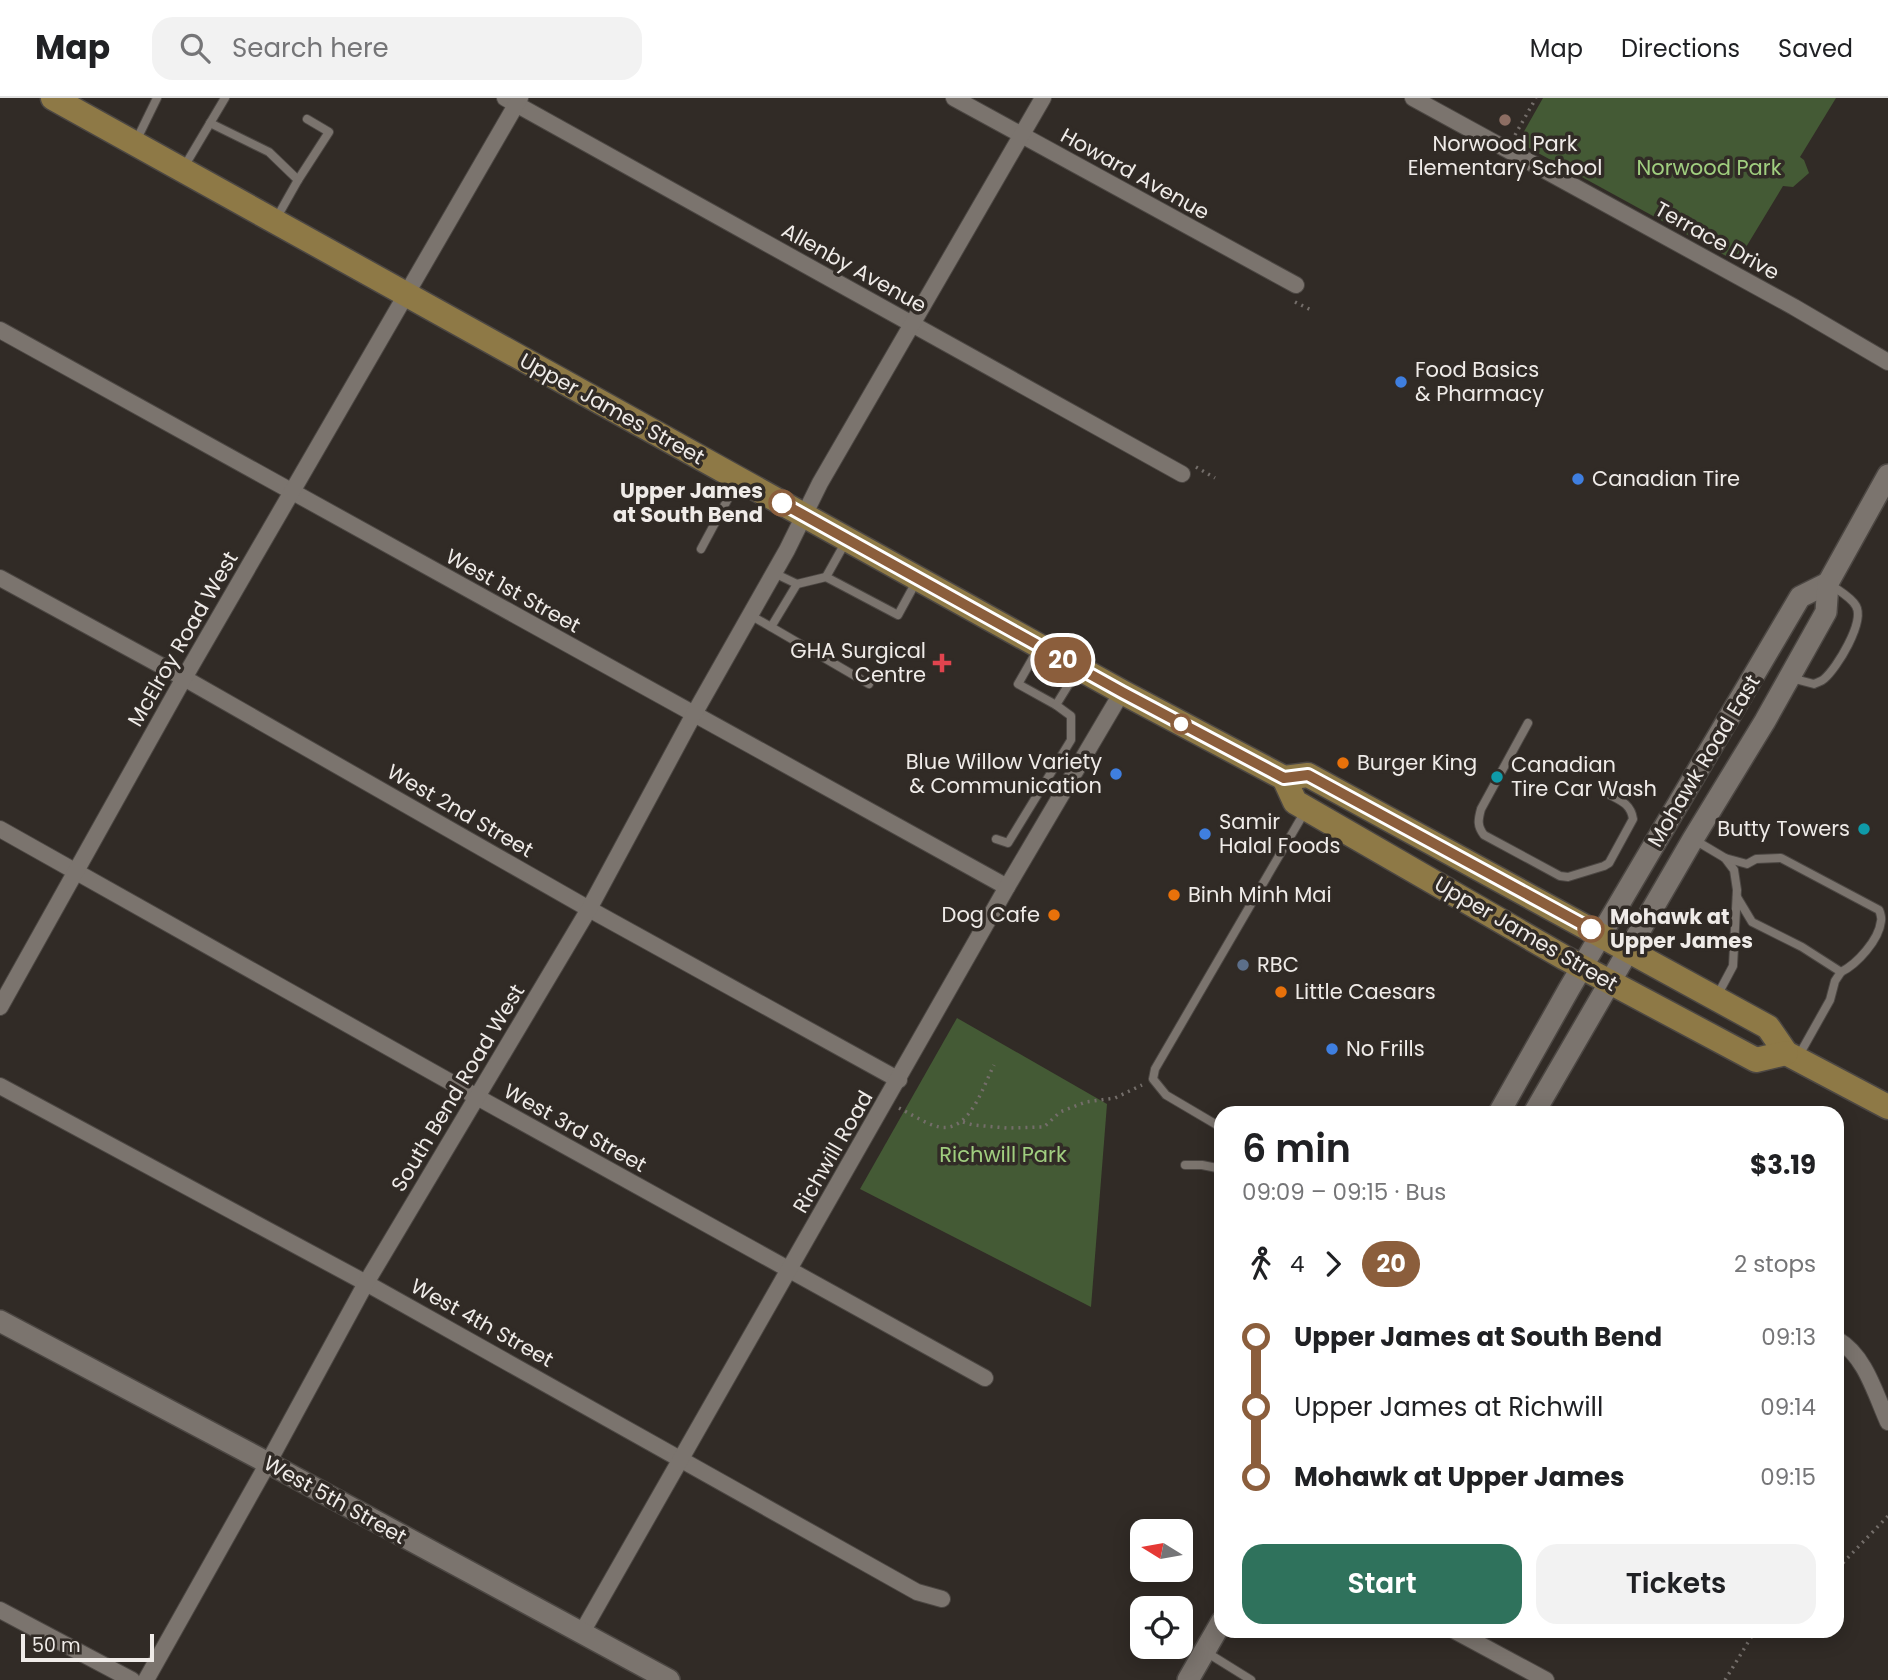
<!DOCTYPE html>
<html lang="en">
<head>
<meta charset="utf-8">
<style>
	body { margin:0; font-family:Poppins,sans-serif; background:#f2f2f2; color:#202124; height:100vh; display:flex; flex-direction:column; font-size:26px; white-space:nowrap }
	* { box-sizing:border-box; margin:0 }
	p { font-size:23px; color:#757577 }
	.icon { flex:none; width:38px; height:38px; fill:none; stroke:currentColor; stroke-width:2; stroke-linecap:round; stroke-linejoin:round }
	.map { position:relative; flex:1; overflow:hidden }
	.details { position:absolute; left:1214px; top:1008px; width:630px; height:532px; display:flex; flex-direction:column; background:#fff; border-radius:21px; box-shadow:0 4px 18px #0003 }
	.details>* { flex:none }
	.badge { padding:0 14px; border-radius:23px; font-size:24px; line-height:46px }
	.needle { width:46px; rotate:281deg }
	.fabs { position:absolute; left:1130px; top:1421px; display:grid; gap:14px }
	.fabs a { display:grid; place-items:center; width:63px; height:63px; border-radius:14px; background:#fff; box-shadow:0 4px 18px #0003; font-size:35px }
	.scale { position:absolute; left:21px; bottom:18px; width:133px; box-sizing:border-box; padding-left:7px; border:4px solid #efebe8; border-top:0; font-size:19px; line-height:24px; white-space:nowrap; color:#efebe8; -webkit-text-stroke:5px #312b26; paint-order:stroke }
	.map>.badge { position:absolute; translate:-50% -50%; box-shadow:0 0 0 4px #fff }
	.legs { display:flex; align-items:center; gap:10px; height:77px; padding:0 28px; font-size:23px }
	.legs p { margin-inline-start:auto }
	.head { display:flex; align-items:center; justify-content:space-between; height:119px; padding:0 28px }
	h1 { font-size:38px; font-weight:600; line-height:52px }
	.cta { display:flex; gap:14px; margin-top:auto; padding:14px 28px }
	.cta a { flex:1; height:80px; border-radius:21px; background:#2f725c; color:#fff; font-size:28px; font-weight:600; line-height:80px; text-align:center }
	.cta a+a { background:#f2f2f2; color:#202124 }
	ul { padding:0 28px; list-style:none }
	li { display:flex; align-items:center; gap:24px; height:70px; font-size:26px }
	li i { display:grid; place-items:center; width:10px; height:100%; margin:0 9px; background:currentColor }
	li i::after { content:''; width:18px; height:18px; margin:-9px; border:5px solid; border-radius:50%; background:#fff }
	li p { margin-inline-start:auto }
	li:first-child i { background:linear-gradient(#0000 50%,currentColor 0) }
	li:last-child i { background:linear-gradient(currentColor 50%,#0000 0) }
	header { display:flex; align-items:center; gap:42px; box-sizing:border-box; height:98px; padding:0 35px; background:#fff; border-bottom:2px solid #e0e0e0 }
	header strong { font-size:33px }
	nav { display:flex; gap:38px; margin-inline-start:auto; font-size:24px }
	.search { width:490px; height:63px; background:#f2f2f2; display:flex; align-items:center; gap:18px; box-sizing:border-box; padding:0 24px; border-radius:21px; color:#757577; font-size:26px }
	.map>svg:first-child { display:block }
	.green { fill:#445a35 }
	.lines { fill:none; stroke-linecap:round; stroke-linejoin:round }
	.service-casing { stroke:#4c4743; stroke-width:10 }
	.minor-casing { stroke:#4c4743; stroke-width:18 }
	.secondary-casing { stroke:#4c4743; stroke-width:24 }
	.primary-casing { stroke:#4c4743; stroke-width:27 }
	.path { stroke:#746e6a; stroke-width:3.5; stroke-dasharray:2 5; stroke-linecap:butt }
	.service { stroke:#7b746e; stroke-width:8 }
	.minor { stroke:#7b746e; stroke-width:16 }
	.secondary { stroke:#7b746e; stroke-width:21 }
	.primary { stroke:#8e7946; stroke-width:24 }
	.line-1-casing { stroke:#fff; stroke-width:16 }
	.line-1 { stroke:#8b5e3c; stroke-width:10 }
	.education-dot { fill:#8d6e63; stroke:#312b26; stroke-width:2.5 }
	.shop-dot { fill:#3f7fe0; stroke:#312b26; stroke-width:2.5 }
	.stop-1-dot { fill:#fff; stroke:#8b5e3c; stroke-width:3.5 }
	.health-dot { fill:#e0444e; stroke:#312b26; stroke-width:2.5 }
	.food-dot { fill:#e8710a; stroke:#312b26; stroke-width:2.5 }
	.culture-dot { fill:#0f9aa8; stroke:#312b26; stroke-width:2.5 }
	.service-dot { fill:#5c6f8a; stroke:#312b26; stroke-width:2.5 }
	.labels { text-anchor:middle; stroke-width:7; stroke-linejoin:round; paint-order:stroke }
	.poi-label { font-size:21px; fill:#efebe8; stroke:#312b26; text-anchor:start }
	.park-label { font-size:21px; fill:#a0ce7f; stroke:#312b26 }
	.street-label { font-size:21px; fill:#efebe8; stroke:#312b26 }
	.stop-label { font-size:21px; font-weight:bold; fill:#efebe8; stroke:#312b26; text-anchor:end }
</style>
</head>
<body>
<header>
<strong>Map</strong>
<div class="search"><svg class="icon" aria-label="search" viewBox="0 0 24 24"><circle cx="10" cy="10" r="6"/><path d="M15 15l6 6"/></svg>Search here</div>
<nav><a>Map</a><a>Directions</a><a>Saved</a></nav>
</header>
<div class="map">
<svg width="1888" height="1582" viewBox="0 0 1888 1582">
	<rect width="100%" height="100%" fill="#312b26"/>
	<g class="green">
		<path d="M1543 0H1836L1800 59 1804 62 1809 75 1793 89 1783 88 1737 164 1518 44Z"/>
		<path d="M957 920 1107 1006 1091 1209 860 1091Z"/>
	</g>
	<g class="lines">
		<g class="service-casing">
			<g id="service">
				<path d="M210 25 269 54 298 82 276 121"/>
				<path d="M136 43 157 0"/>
				<path d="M184 69 225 0"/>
				<path d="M298 82 329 34 307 21"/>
				<path d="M845 445 826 479 898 517 916 484"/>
				<path d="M701 451 737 384"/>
				<path d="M797 486 826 479"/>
				<path d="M750 517 771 529 797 486 774 475"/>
				<path d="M771 529 869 586"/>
				<path d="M1038 551 1018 586 1056 607 1077 573"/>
				<path d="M1791 580 1814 586C1817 584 1821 584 1824 581 1837 570 1865 524 1856 508 1851 499 1839 493 1831 487"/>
				<path d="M1528 625 1481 711C1478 722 1477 728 1484 737L1560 778 1568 779 1604 768 1609 765 1633 721C1631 707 1622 703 1610 697"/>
				<path d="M996 741 1008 745 1071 642V618L1056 607"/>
				<path d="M1693 741 1725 760 1734 772 1737 792 1733 868 1717 898"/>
				<path d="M1725 760 1747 766 1756 761 1781 760 1879 812C1880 813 1882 822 1881 823 1879 842 1857 866 1841 874"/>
				<path d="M1737 799 1752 824 1802 849 1841 874 1835 883 1830 902 1798 959"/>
				<path d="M1222 1030 1166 997 1153 981 1155 971 1304 715"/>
				<path d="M1185 1067H1202L1222 1071"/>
				<path d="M1206 1554 1251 1582"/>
			</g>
		</g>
		<g class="minor-casing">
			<g id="minor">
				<path d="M505 0 1182 376"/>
				<path d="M954 0 1296 187"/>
				<path d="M1413 0 1794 209 1888 264"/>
				<path d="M0 232 1007 789"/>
				<path d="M0 480 184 580 589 811 899 982"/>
				<path d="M0 731 477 999 985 1280"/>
				<path d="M0 909 184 580 520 0"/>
				<path d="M0 988 366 1185 917 1494 942 1501"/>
				<path d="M1838 1242C1865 1258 1875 1295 1888 1324"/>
				<path d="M0 1512 132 1582"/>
				<path d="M1455 1533 1546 1582"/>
				<path d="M581 1536 1007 789 1122 594"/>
				<path d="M146 1582 268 1365 366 1185 589 811 694 616 787 452 820 385 1043 0"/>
			</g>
		</g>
		<g class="secondary-casing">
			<g id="secondary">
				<path d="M1499 1015 1569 891 1800 499 1828 485"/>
				<path d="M1534 1015 1693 741 1765 623 1826 514 1828 485 1888 377"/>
				<path d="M0 1223 283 1373 669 1582"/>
				<path d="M1188 1582 1222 1523"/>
			</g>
		</g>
		<g class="primary-casing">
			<g id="primary">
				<path d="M53 0 1122 594 1284 680 1308 677 1768 929 1786 955 1888 1009"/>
				<path d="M1284 680 1295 704 1565 860 1756 962 1786 955"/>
			</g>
		</g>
		<g class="path">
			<path d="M1515 37 1536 0"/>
			<path d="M1295 204 1311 212"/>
			<path d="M1196 369 1215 380"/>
			<path d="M899 1010C911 1016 926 1026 939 1029 970 1035 983 988 994 967"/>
			<path d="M963 1024 973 1027 1007 1030 1044 1029 1060 1014 1086 1004 1115 1000 1142 987"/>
			<path d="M1838 1470 1888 1418"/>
			<path d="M1725 1582 1755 1533"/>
		</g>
		<use href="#service" class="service"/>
		<use href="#minor" class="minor"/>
		<use href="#secondary" class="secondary"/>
		<use href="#primary" class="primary"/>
	</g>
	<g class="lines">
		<g class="line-1-casing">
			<path id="line-1" d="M782 405 1122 594 1284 680 1308 677 1591 831"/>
		</g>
		<use href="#line-1" class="line-1"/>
	</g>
	<circle class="education-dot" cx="1505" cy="22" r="7"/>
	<g class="shop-dot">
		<circle cx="1401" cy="284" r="7"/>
		<circle cx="1578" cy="381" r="7"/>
		<circle cx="1116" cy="676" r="7"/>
		<circle cx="1205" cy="736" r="7"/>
		<circle cx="1332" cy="951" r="7"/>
	</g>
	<g class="stop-1-dot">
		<circle cx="782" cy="405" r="12"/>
		<circle cx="1181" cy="626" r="9"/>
		<circle cx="1591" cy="831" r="12"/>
	</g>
	<path class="health-dot" d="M938.5 554.5h7v7h7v7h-7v7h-7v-7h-7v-7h7z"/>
	<g class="food-dot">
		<circle cx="1343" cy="665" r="7"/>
		<circle cx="1174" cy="797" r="7"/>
		<circle cx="1054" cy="817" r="7"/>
		<circle cx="1281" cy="894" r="7"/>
	</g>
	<g class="culture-dot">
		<circle cx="1497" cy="679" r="7"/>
		<circle cx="1864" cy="731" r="7"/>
	</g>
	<circle class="service-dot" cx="1243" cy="867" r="7"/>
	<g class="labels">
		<g class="poi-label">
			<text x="1505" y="53" text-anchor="middle">Norwood Park<tspan x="1505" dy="24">Elementary School</tspan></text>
			<text x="1415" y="279">Food Basics<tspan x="1415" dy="24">&amp; Pharmacy</tspan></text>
			<text x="1592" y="388">Canadian Tire</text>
			<text x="926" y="560" text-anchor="end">GHA Surgical<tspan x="926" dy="24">Centre</tspan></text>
			<text x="1102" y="671" text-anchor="end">Blue Willow Variety<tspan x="1102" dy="24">&amp; Communication</tspan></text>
			<text x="1357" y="672">Burger King</text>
			<text x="1511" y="674">Canadian<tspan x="1511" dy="24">Tire Car Wash</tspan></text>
			<text x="1219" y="731">Samir<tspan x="1219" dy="24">Halal Foods</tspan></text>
			<text x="1850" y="738" text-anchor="end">Butty Towers</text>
			<text x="1188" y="804">Binh Minh Mai</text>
			<text x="1040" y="824" text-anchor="end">Dog Cafe</text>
			<text x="1257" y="874">RBC</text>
			<text x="1295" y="901">Little Caesars</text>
			<text x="1346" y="958">No Frills</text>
		</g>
		<g class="park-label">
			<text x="1709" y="77">Norwood Park</text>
			<text x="1003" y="1064">Richwill Park</text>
		</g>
		<g class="street-label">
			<text transform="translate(1135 76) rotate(29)" y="7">Howard Avenue</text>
			<text transform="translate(1717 143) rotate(29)" y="7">Terrace Drive</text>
			<text transform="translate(854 170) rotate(29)" y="7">Allenby Avenue</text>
			<text transform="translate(612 311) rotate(29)" y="7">Upper James Street</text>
			<text transform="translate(513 493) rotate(29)" y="7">West 1st Street</text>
			<text transform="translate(183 541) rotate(-60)" y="7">McElroy Road West</text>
			<text transform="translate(1704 663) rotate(-59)" y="7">Mohawk Road East</text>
			<text transform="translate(460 713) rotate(30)" y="7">West 2nd Street</text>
			<text transform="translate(1526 836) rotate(30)" y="7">Upper James Street</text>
			<text transform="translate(458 990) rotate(-59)" y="7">South Bend Road West</text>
			<text transform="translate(575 1030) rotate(29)" y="7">West 3rd Street</text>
			<text transform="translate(833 1054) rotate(-60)" y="7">Richwill Road</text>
			<text transform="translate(482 1225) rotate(29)" y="7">West 4th Street</text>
			<text transform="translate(335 1402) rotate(29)" y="7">West 5th Street</text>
		</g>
		<g class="stop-label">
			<text x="763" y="400">Upper James<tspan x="763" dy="24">at South Bend</tspan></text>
			<text x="1610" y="826" text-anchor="start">Mohawk at<tspan x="1610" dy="24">Upper James</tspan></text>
		</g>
	</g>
</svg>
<div class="fabs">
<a><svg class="needle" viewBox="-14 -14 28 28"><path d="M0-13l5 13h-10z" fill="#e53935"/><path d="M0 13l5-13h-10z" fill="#757577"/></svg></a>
<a><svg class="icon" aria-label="locate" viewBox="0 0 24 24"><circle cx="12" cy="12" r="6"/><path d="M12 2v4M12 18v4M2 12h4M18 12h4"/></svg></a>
</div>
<div class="scale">50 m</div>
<b class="badge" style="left:1063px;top:562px;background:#8b5e3c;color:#fff">20</b>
<section class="details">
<div class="head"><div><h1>6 min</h1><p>09:09 – 09:15 · Bus</p></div><b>$3.19</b></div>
<div class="legs"><svg class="icon" aria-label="walk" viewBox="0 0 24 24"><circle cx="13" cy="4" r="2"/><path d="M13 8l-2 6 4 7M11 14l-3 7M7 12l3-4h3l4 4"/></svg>4<svg class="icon" aria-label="forward" viewBox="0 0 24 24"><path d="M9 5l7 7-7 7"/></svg><b class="badge" style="background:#8b5e3c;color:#fff">20</b><p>2 stops</p></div>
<ul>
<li><i style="color:#8b5e3c"></i><b>Upper James at South Bend</b><p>09:13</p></li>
<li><i style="color:#8b5e3c"></i><span>Upper James at Richwill</span><p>09:14</p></li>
<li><i style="color:#8b5e3c"></i><b>Mohawk at Upper James</b><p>09:15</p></li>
</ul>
<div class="cta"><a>Start</a><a>Tickets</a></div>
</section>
</div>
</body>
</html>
